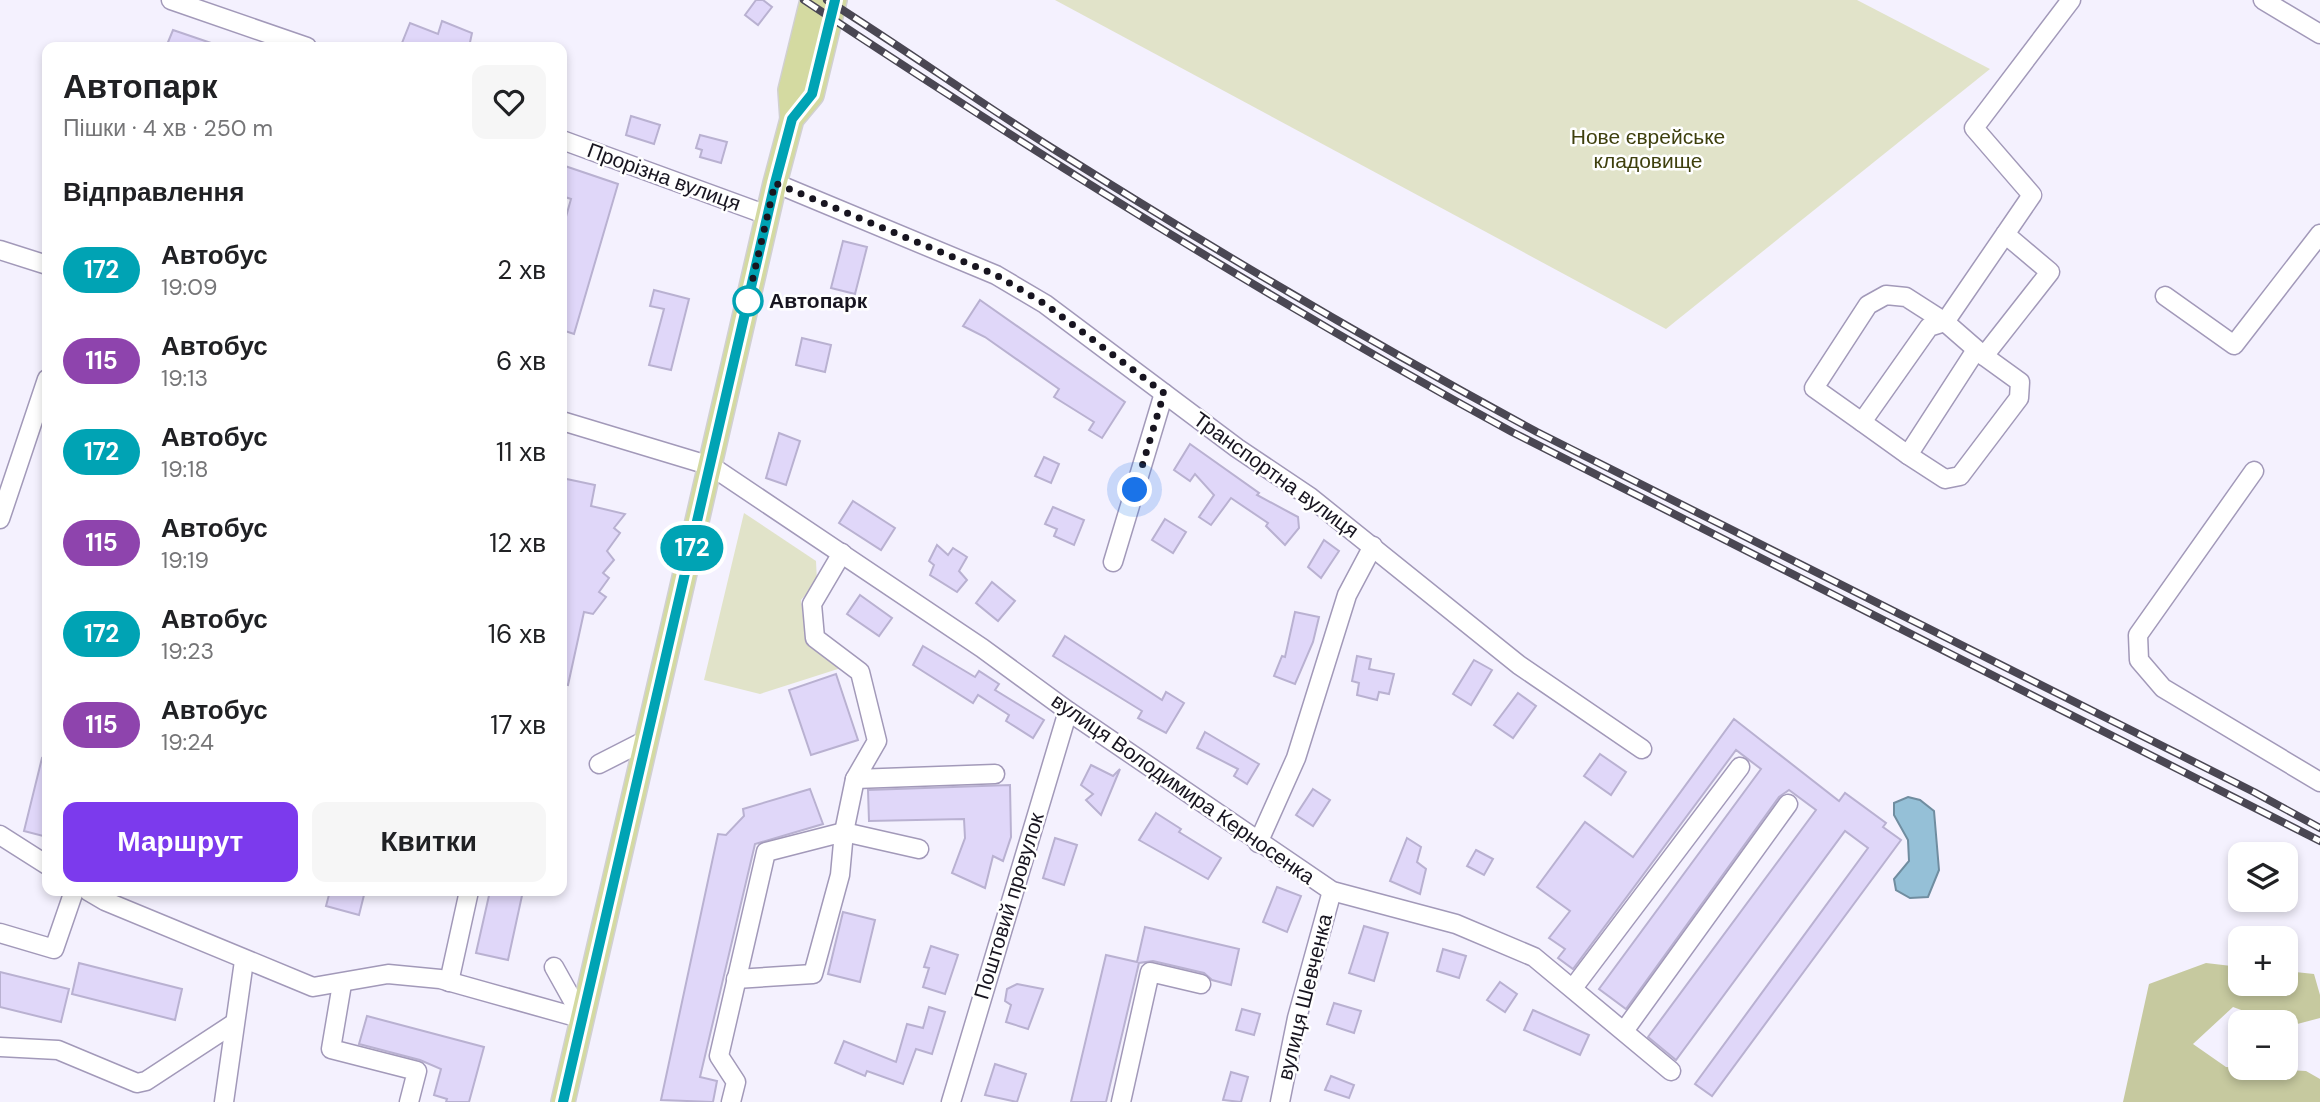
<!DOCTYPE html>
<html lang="uk">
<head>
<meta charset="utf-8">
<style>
	body { margin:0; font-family:"DM Sans",sans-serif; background:#f6f6f6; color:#202124; height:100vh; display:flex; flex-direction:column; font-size:26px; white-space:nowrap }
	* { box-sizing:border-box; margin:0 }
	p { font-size:23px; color:#757577 }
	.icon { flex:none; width:38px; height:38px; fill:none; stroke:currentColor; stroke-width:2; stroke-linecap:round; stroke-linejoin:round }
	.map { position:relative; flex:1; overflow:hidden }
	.sheet { position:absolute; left:42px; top:42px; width:525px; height:854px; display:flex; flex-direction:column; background:#fff; border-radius:14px; box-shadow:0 4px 10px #0003 }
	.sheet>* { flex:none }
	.badge { padding:0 14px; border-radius:23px; font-size:24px; line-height:46px }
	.tools { position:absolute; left:2228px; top:842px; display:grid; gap:14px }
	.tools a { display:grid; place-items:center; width:70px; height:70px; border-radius:14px; background:#fff; box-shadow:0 4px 10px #0003; font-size:35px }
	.you { position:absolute; width:35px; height:35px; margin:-18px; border:5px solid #fff; border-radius:50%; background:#1a73e8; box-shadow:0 0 0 10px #1a73e833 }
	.map>.badge { position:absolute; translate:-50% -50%; box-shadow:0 0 0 4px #fff }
	h2 { padding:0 21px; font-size:26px; line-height:63px }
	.round { display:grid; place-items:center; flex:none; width:74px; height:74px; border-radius:14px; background:#f6f6f6 }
	.summary { display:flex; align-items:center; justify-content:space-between; height:119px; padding:0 21px }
	h1 { font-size:33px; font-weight:800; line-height:52px }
	.action { display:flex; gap:14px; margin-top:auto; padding:14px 21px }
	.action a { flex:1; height:80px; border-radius:14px; background:#7c3aed; color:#fff; font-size:28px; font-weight:800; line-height:80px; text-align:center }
	.action a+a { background:#f6f6f6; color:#202124 }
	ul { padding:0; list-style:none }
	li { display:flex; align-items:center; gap:21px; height:91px; padding:0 21px }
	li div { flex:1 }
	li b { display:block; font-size:26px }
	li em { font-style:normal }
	li .badge { min-width:77px; font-weight:700; text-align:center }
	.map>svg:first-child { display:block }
	.green { fill:#e1e3c9 }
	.forest { fill:#c6c99f }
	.water { fill:#95c0d7; stroke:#708da0; stroke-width:2 }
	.building { fill:#e0d7f9; stroke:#b9b1d1; stroke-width:2 }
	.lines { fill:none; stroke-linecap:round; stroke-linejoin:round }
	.minor-casing { stroke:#a299b9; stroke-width:21 }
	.major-casing { stroke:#d1d0d2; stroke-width:26 }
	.minor { stroke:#fff; stroke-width:18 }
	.major { stroke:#d4daa1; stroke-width:23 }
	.rail-casing { stroke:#4a4753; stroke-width:8 }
	.rail { stroke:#fff; stroke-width:5; stroke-dasharray:16; stroke-linecap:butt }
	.line-casing { stroke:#fff; stroke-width:16 }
	.line { stroke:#00a3b4; stroke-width:10 }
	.walk { stroke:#181520; stroke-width:7; stroke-dasharray:0 12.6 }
	.stop-dot { fill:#fff; stroke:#00a3b4; stroke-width:3.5 }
	.labels { text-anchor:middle; stroke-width:5; stroke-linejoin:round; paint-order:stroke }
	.park-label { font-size:21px; fill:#3f400e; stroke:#fff }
	.street-label { font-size:21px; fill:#181520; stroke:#fff }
	.stop-label { font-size:21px; font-weight:bold; fill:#181520; stroke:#fff; text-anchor:start }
</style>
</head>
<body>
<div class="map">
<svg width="2320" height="1102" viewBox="0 0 2320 1102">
	<rect width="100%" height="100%" fill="#f4f1fe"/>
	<g class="green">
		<path d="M1055 0H1857L1990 69 1666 329Z"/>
		<path d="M744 513 816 561 817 582 801 600 806 641 841 668 760 694 704 680Z"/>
	</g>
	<path class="forest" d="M2206 963 2240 967V984H2286V971L2314 974 2320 995V1018L2286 1027V1022H2274L2233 1007 2193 1044 2226 1067 2306 1071 2320 1079V1102H2123L2149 984Z"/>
	<path class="water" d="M1908 797 1920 800 1934 811 1939 870 1928 897 1910 898 1896 890 1894 879 1909 861 1908 840 1894 815V803Z"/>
	<g class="building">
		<path d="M756 0H763L772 7 758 25 745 15Z"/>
		<path d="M442 21 472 33 469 47H412L402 43 410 23 438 34Z"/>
		<path d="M173 30 217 45V47H166Z"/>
		<path d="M631 116 660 125 654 144 626 135Z"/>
		<path d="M700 135 727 142 721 163 700 157 702 150 696 148Z"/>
		<path d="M562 165 618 184 574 334 562 330V231L571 199 562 196Z"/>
		<path d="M843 241 867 247 855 294 831 288Z"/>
		<path d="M654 290 689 299 671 370 649 365 664 309 650 306Z"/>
		<path d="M980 300 1125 402 1102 438 1089 430 1094 422 1054 397 1059 389 985 337 963 326Z"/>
		<path d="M802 338 831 345 825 372 796 365Z"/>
		<path d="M779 433 800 441 786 485 766 478Z"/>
		<path d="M1190 444 1259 493 1257 495 1298 517 1299 528 1285 545 1266 526 1268 523 1231 498 1211 525 1199 517 1214 495 1195 474 1190 481 1174 470Z"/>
		<path d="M1044 457 1059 464 1051 483 1035 476Z"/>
		<path d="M562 478 595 485 591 506 625 514 614 528 620 533 607 551 614 560 603 573 609 578 599 592 606 597 593 614 584 612 568 685 562 684Z"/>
		<path d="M853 501 895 528 881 550 839 523Z"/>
		<path d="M1053 507 1084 520 1074 545 1054 536 1057 529 1045 524Z"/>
		<path d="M1165 519 1186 532 1173 553 1152 540Z"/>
		<path d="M1324 540 1339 551 1321 578 1308 567Z"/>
		<path d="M937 545 948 555 953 548 967 557 959 571 967 580 957 592 930 575 934 565 929 561Z"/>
		<path d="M992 582 1015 601 998 621 976 603Z"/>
		<path d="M860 595 892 618 879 636 847 614Z"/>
		<path d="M1295 612 1319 617 1313 642 1295 684 1274 676 1282 656 1285 657Z"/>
		<path d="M1065 636 1162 700 1166 692 1184 703 1166 733 1138 718 1142 711 1053 656Z"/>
		<path d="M923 646 975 677 979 671 999 684 995 690 1044 720 1033 738 1006 721 1009 715 978 695 973 703 913 665Z"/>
		<path d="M1357 656 1371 659 1369 669 1394 674 1389 694 1379 692 1377 700 1357 695 1359 683 1352 681Z"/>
		<path d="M1474 660 1492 670 1471 705 1453 694Z"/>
		<path d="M836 674 858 740 811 755 789 690Z"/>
		<path d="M1518 693 1536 706 1513 738 1494 725Z"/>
		<path d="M1734 719 1839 801 1845 793 1886 823 1883 827 1901 840 1712 1096 1695 1084 1868 848 1845 831 1676 1060 1648 1037 1816 810 1789 790 1779 797 1626 1009 1599 989 1761 769 1736 750 1573 969 1558 958 1565 949 1549 938 1570 911 1537 887 1585 822 1633 857Z"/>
		<path d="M1205 732 1259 764 1247 784 1234 776 1238 769 1197 748Z"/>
		<path d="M1600 754 1626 772 1611 795 1584 776Z"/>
		<path d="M42 758 47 759V837L24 831Z"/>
		<path d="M1091 765 1113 776 1120 769 1101 815 1086 800 1093 794 1081 785Z"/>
		<path d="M1010 785 1011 837 1003 861 993 856 985 888 952 873 965 838 964 819 869 821 868 790Z"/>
		<path d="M810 789 823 824 755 844 700 1077 717 1081 713 1102 661 1100 718 834 726 835 744 816 743 809Z"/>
		<path d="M1313 789 1330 800 1313 826 1296 815Z"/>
		<path d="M1156 813 1181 829 1179 832 1221 858 1208 879 1139 840Z"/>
		<path d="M1055 838 1077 845 1064 885 1043 878Z"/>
		<path d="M1407 838 1421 847 1417 862 1426 869 1420 894 1390 881Z"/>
		<path d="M1476 850 1493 859 1484 875 1467 866Z"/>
		<path d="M1277 887 1301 896 1287 932 1263 922Z"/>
		<path d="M330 891H365L359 915 326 906Z"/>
		<path d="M490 891H523L508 960 476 953Z"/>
		<path d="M843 912 875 920 860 982 828 974Z"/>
		<path d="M1364 926 1388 933 1374 981 1349 973Z"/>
		<path d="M1145 927 1239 949 1231 985 1212 980 1204 973 1153 961 1139 963 1106 1102H1071L1106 955 1137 962Z"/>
		<path d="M931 946 958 955 945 994 923 987 929 968 924 967Z"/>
		<path d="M1443 949 1466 956 1459 978 1437 971Z"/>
		<path d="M79 963 182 989 175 1020 72 994Z"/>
		<path d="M0 972 69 989 61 1022 0 1007Z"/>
		<path d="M1500 982 1517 994 1505 1012 1487 1000Z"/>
		<path d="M1017 984 1043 989 1028 1029 1006 1022 1011 1005 1005 1001 1007 989Z"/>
		<path d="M1334 1003 1361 1011 1354 1033 1327 1024Z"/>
		<path d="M929 1007 945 1012 932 1054 916 1049 903 1084 867 1071 865 1076 835 1063 844 1041 896 1062 907 1024 923 1028Z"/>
		<path d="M1242 1009 1260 1014 1254 1035 1236 1030Z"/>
		<path d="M1533 1010 1589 1035 1580 1055 1524 1030Z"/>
		<path d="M367 1016 484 1047 469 1102H446L447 1099 434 1095 441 1069 420 1060 359 1044Z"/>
		<path d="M995 1064 1026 1074 1017 1102 985 1095Z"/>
		<path d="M1231 1072 1248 1077 1241 1102 1223 1100Z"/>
		<path d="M1331 1076 1354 1085 1349 1098 1325 1090Z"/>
	</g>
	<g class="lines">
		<g class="minor-casing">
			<g id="minor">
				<path d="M171 0 307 47"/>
				<path d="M2263 0 2320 34"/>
				<path d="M562 140 767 215"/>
				<path d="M775 183 996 275 1045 304 1237 448 1310 497 1519 665 1642 749"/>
				<path d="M2005 234 2050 272 1984 356 1945 322 2032 195 1974 128 2071 0"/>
				<path d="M0 250 47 265"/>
				<path d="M2165 296 2234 345 2320 234"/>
				<path d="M1945 322 1929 327 1862 422 1908 455 1976 350"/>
				<path d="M562 421 711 466 982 648 1068 711 1332 891 1456 924 1534 957 1671 1071"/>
				<path d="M1862 422 1814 388 1868 305 1886 295 1906 297 1945 322"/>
				<path d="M1908 455 1945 479 1960 476 2019 398 2020 382 1984 356"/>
				<path d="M2254 471 2138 635 2139 660 2163 688 2320 782"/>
				<path d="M0 519 47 379"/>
				<path d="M842 553 812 604 815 638 860 672 877 741 855 779 995 774"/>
				<path d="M1113 562 1164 393"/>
				<path d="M599 764 648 739"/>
				<path d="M0 835 47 865"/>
				<path d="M1258 843 1296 758 1347 595 1373 546"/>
				<path d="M88 891 105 901 313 987 388 974 440 979 583 1019"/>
				<path d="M0 933 54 949 74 891"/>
				<path d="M554 967 583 1019"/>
				<path d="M736 979 813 974 840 875 844 832 855 779"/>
				<path d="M449 982 469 891"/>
				<path d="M342 984 331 1049 417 1071 409 1102"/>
				<path d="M1573 988 1740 767"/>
				<path d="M1624 1031 1788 804"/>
				<path d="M0 1047 58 1050 137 1083 146 1081 233 1024"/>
				<path d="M224 1102 244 961"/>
				<path d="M731 1102 736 1082 719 1056 766 852 844 832 919 849"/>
				<path d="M951 1102 1068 711"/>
				<path d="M1121 1102 1150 972 1201 984"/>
				<path d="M1280 1102 1297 1018 1332 891"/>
			</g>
		</g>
		<g class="major-casing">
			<g id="major">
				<path d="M792 119 790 90 812 0"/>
				<path d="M563 1102 775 183 792 119 812 95 835 0"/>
			</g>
		</g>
		<use href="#minor" class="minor"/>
		<use href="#major" class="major"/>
		<g class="rail-casing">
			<g id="rail">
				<path d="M804 0C1034 153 1268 299 1512 432L2320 841"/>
				<path d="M827 0C903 48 976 100 1052 148 1211 248 1372 343 1537 432L2254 792 2320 828"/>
			</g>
		</g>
		<use href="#rail" class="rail"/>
	</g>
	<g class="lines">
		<g class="line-casing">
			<path id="line" d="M563 1102 775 183 792 119 812 94 835 0"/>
		</g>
		<use href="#line" class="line"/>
		<path class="walk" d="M748 301 746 308 775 183 996 275 1045 304 1164 393 1135 490"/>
	</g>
	<circle class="stop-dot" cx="748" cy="301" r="14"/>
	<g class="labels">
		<g class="park-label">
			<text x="1648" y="144">Нове єврейське<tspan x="1648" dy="24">кладовище</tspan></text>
		</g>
		<g class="street-label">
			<text transform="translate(664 177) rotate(20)" y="7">Прорізна вулиця</text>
			<text transform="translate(1276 475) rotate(36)" y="7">Транспортна вулиця</text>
			<text transform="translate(1183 789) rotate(35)" y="7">вулиця Володимира Керносенка</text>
			<text transform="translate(1009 906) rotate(-73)" y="7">Поштовий провулок</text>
			<text transform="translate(1305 997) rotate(-76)" y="7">вулиця Шевченка</text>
		</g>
		<g class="stop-label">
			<text x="769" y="308">Автопарк</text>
		</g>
	</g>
</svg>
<div class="tools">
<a><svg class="icon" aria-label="layers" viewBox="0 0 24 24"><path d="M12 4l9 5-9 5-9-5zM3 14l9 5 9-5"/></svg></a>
<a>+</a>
<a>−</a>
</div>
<div class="you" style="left:1135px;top:490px"></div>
<b class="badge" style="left:692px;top:548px;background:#00a3b4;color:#fff">172</b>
<section class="sheet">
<div class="summary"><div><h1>Автопарк</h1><p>Пішки · 4 хв · 250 m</p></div><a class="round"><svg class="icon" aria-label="heart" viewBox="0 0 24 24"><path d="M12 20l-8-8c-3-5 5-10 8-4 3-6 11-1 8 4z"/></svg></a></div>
<h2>Відправлення</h2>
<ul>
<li><span class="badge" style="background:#00a3b4;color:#fff">172</span><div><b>Автобус</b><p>19:09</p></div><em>2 хв</em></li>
<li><span class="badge" style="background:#8e44ad;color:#fff">115</span><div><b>Автобус</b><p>19:13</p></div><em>6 хв</em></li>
<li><span class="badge" style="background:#00a3b4;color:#fff">172</span><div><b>Автобус</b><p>19:18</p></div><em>11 хв</em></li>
<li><span class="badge" style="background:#8e44ad;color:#fff">115</span><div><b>Автобус</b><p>19:19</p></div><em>12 хв</em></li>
<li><span class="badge" style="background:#00a3b4;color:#fff">172</span><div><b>Автобус</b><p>19:23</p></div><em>16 хв</em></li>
<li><span class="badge" style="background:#8e44ad;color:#fff">115</span><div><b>Автобус</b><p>19:24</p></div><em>17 хв</em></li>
</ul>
<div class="action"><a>Маршрут</a><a>Квитки</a></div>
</section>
</div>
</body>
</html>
